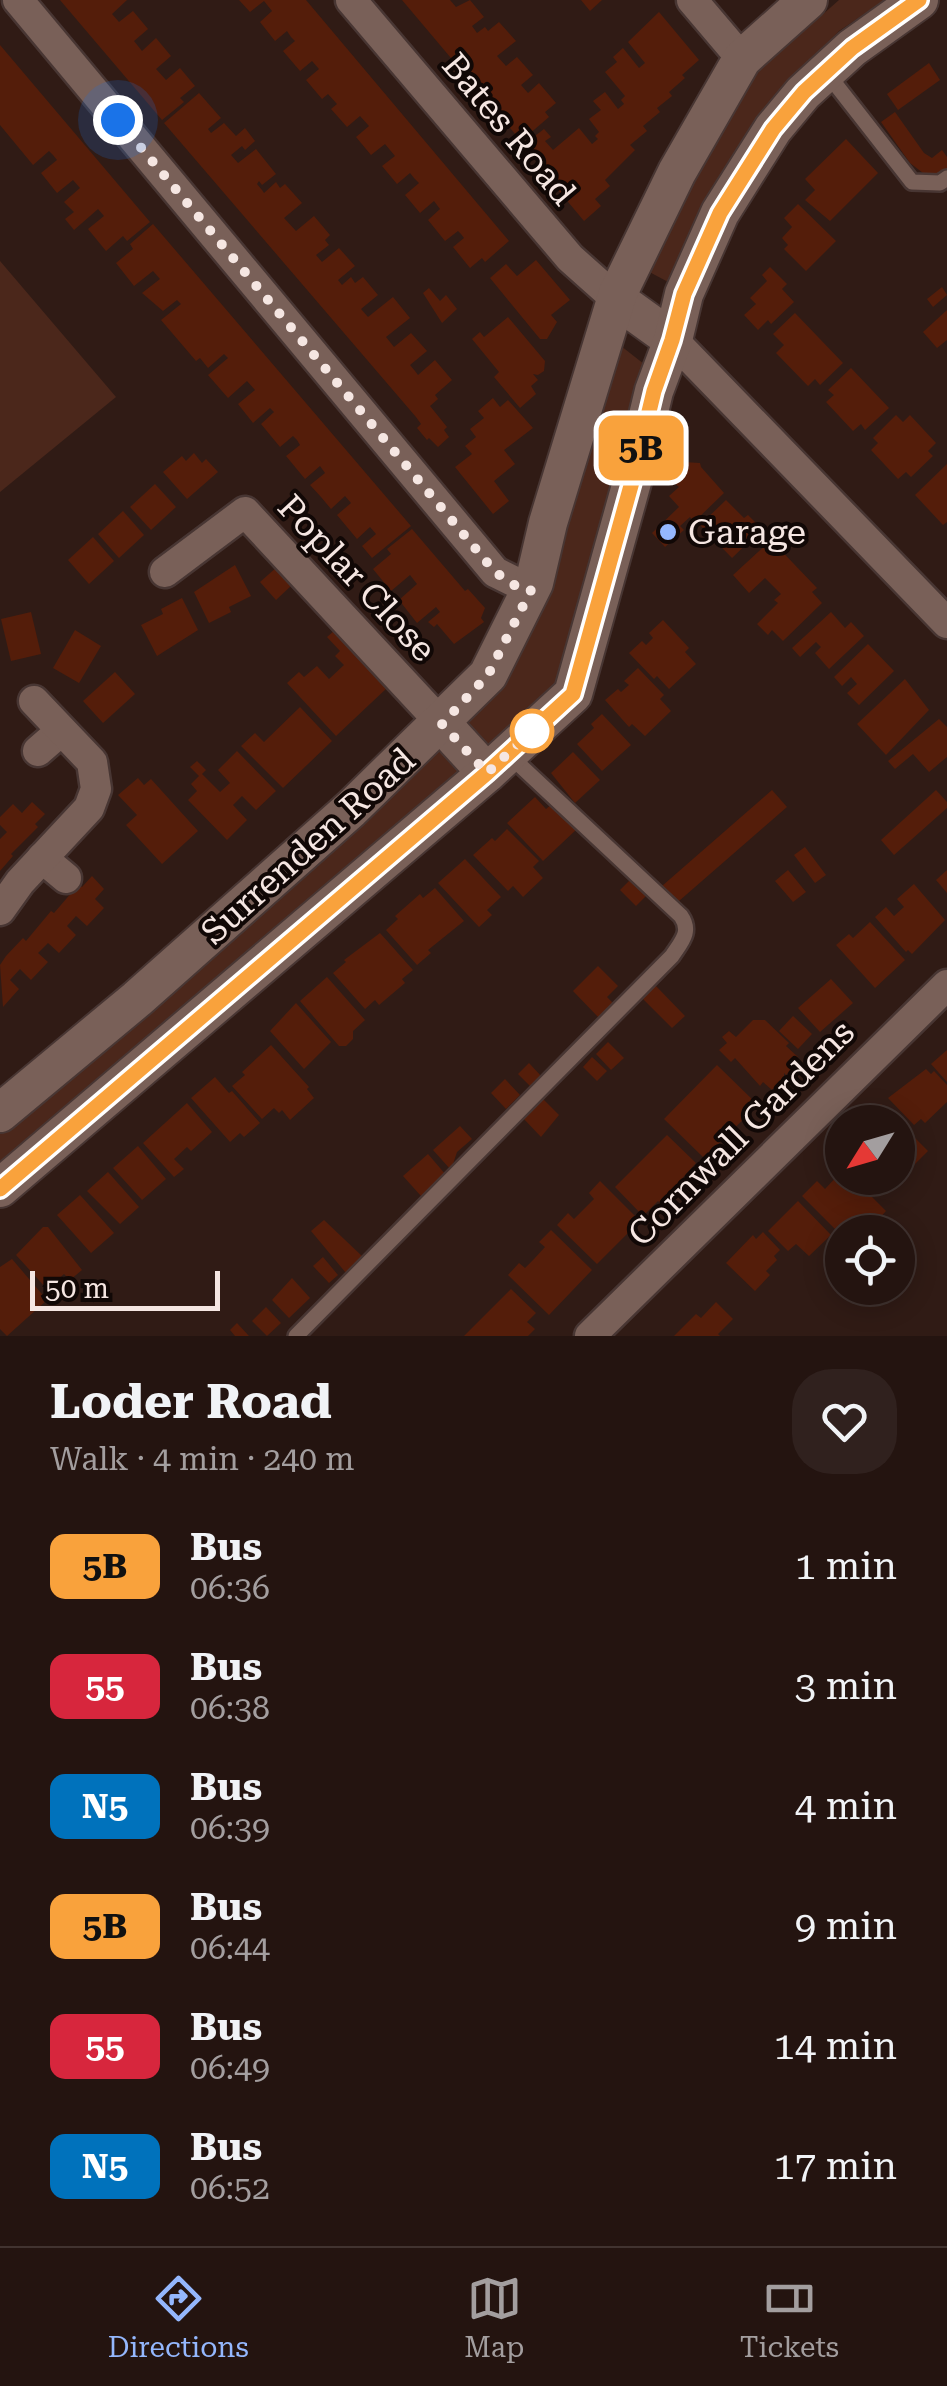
<!DOCTYPE html>
<html lang="en">
<head>
<meta charset="utf-8">
<style>
	body { margin:0; font-family:"Roboto Serif",serif; background:#30211e; color:#f1f3f6; height:100vh; display:flex; flex-direction:column; font-size:38px; white-space:nowrap }
	* { box-sizing:border-box; margin:0 }
	p { font-size:32px; color:#a39e9f }
	.icon { flex:none; width:55px; height:55px; fill:none; stroke:currentColor; stroke-width:2; stroke-linecap:round; stroke-linejoin:round }
	.map { position:relative; height:1336px; overflow:hidden }
	.details { display:flex; flex-direction:column; background:#241410; flex:1 }
	.details>* { flex:none }
	.badge { padding:0 20px; border-radius:15px; font-size:35px; line-height:65px }
	.needle { width:65px; rotate:233deg }
	.tools { position:absolute; left:825px; top:1105px; display:grid; gap:20px }
	.tools a { display:grid; place-items:center; width:90px; height:90px; border-radius:50%; background:#241410; box-shadow:0 5px 25px #0003,0 0 0 2px #413330; font-size:50px }
	.scale { position:absolute; left:30px; bottom:25px; width:190px; box-sizing:border-box; padding-left:10px; border:5px solid #f5e6e2; border-top:0; font-size:28px; line-height:35px; white-space:nowrap; color:#f5e6e2; -webkit-text-stroke:8px #110806; paint-order:stroke }
	.you { position:absolute; width:50px; height:50px; margin:-25px; border:8px solid #fff; border-radius:50%; background:#1a73e8; box-shadow:0 0 0 15px #1a73e833 }
	.map>.badge { position:absolute; translate:-50% -50%; box-shadow:0 0 0 5px #fff }
	.round { display:grid; place-items:center; flex:none; width:105px; height:105px; border-radius:40px; background:#30211e }
	.headline { display:flex; align-items:center; justify-content:space-between; height:170px; padding:0 50px }
	h1 { font-size:48px; font-weight:700; line-height:75px }
	ul { padding:0; list-style:none }
	li { display:flex; align-items:center; gap:30px; height:120px; padding:0 50px }
	li div { flex:1 }
	li b { display:block; font-size:38px }
	li em { font-style:normal }
	li .badge { min-width:110px; font-weight:700; text-align:center }
	.tabs { display:flex; justify-content:space-around; align-items:center; height:140px; border-top:2px solid #413330; background:#241410; font-size:28px; color:#a39e9f }
	.tabs a { display:grid; justify-items:center; gap:5px }
	.tabs .current { color:#94b7fd }
	.map>svg:first-child { display:block }
	.green { fill:#4b271b }
	.building { fill:#541d0a }
	.lines { fill:none; stroke-linecap:round; stroke-linejoin:round }
	.service-casing { stroke:#483633; stroke-width:20 }
	.minor-casing { stroke:#483633; stroke-width:35 }
	.tertiary-casing { stroke:#483633; stroke-width:42 }
	.service { stroke:#796058; stroke-width:15 }
	.minor { stroke:#796058; stroke-width:30 }
	.tertiary { stroke:#796058; stroke-width:38 }
	.line-casing { stroke:#fff; stroke-width:22 }
	.line { stroke:#f9a23c; stroke-width:15 }
	.walk { stroke:#f5e6e2; stroke-width:10; stroke-dasharray:0 18 }
	.poi-dot { fill:#94b7fd; stroke:#110806; stroke-width:4 }
	.stop-dot { fill:#fff; stroke:#f9a23c; stroke-width:5 }
	.labels { text-anchor:middle; stroke-width:8; stroke-linejoin:round; paint-order:stroke }
	.street-label { font-size:35px; fill:#f5e6e2; stroke:#110806 }
	.poi-label { font-size:35px; fill:#f5e6e2; stroke:#110806; text-anchor:start }
</style>
</head>
<body>
<div class="map">
<svg width="947" height="1336" viewBox="0 0 947 1336">
	<rect width="100%" height="100%" fill="#301b15"/>
	<g class="green">
		<path d="M839 0H885L839 31 810 61 672 284 638 266 688 173 760 70Z"/>
		<path d="M0 261 116 397 0 492Z"/>
		<path d="M616 342 649 368 561 680 509 738 493 748 478 743 464 722Z"/>
		<path d="M446 746 466 773 0 1170V1125L433 748Z"/>
	</g>
	<g class="building">
		<path d="M60 0H127L112 14 119 22 133 11 148 29 134 41 142 51 156 38 171 56 156 69 166 80 180 68 195 86 180 98 184 102 162 120Z"/>
		<path d="M239 0H306L509 241 485 262 482 258 470 268 453 247 464 238 461 234 458 231 445 241 428 220 440 209 434 201 420 213 405 195 419 183 414 178 410 173 397 184 382 166 395 156 385 144 371 155 356 137 369 126 360 116 347 127 331 109 337 104 328 94 322 99 306 80 319 69 312 61 300 71 283 51 295 41 291 37 287 31 275 41 260 22 272 11 264 1 250 12Z"/>
		<path d="M402 0H450L456 7 470 0 484 17 472 26 477 33 485 27 488 31 499 22 516 41 497 56 506 66 517 57 533 75 521 85 528 93 539 83 556 103 545 112 549 117 521 141Z"/>
		<path d="M581 0H602L590 11Z"/>
		<path d="M659 12 699 60 682 75 685 78 669 92 672 96 657 108 660 112 643 126 647 131 630 145 635 150 605 180 610 186 595 199 601 206 584 221 538 166 545 160 539 152 532 158 522 146 544 129 551 137 545 141 553 150 579 128 592 144 598 139 595 136 599 132 589 119 601 110 593 101 605 92 618 109 624 104 621 100 625 96 605 72 617 62 613 57 623 48 639 68 645 63 628 42Z"/>
		<path d="M0 45 150 222 127 241 123 236 106 251 88 229 104 216 98 209 74 230 65 219 74 212 64 202 80 188 73 180 57 193 41 173 57 160 53 155 49 151 33 165 0 125Z"/>
		<path d="M929 63 940 80 898 110 887 94Z"/>
		<path d="M199 93 221 118 208 129 211 133 224 123 236 136 245 128 255 141 245 150 242 146 231 155 238 163 256 149 276 174 262 185 259 181 257 184 262 190 264 193 276 182 280 188 285 184 302 203 284 218 296 231 314 216 330 235 325 240 329 245 316 255 322 262 339 248 355 266 338 280 342 285 351 277 355 283 363 277 378 295 361 309 368 317 393 297 410 318 386 337 394 347 411 333 427 351 410 365 415 371 418 375 435 360 452 380 435 395 438 399 430 406 447 427 444 430 449 437 438 447 429 438 427 440 417 428 421 424 416 417 164 123Z"/>
		<path d="M895 112 924 153 932 158 942 150 947 157V169L939 175 923 173 910 163 881 122Z"/>
		<path d="M846 139 878 173 830 221 805 200 815 190 805 179Z"/>
		<path d="M798 204 836 241 806 271 784 249 788 245 782 238 792 227 784 218Z"/>
		<path d="M153 224 411 526 372 558 362 546 376 534 370 527 357 539 337 515 351 503 345 496 331 509 321 497 310 485 325 473 320 466 305 479 286 456 300 445 297 440 293 436 280 447 261 424 274 412 270 408 253 423 238 404 255 390 247 381 228 398 208 375 228 358 224 354 208 368 200 358 196 361 161 320 181 304 177 300 163 311 142 293 160 279 153 271 134 286 116 263 133 249 130 244Z"/>
		<path d="M536 260 570 300 551 315 557 322 547 339H540L490 278 506 264 517 276Z"/>
		<path d="M770 267 787 284 782 289 794 302 771 324 768 320 758 330 744 315 756 304 750 298 767 281 762 275Z"/>
		<path d="M942 287 947 295 933 307 927 299Z"/>
		<path d="M429 288 440 301 446 295 457 309 442 323 423 293Z"/>
		<path d="M947 310V340L937 348 923 332Z"/>
		<path d="M795 313 843 363 820 385 815 379 808 386 776 353 784 345 773 334Z"/>
		<path d="M508 317 545 361 544 371 538 375 533 374 538 380 531 386 536 394 520 408 494 377 499 372 472 339 480 332 484 337Z"/>
		<path d="M851 368 889 408 865 430 861 424 853 431 826 402 834 395 828 390Z"/>
		<path d="M493 398 500 407 508 400 533 428 504 450 515 464 494 481 509 501 493 514 455 467 472 454 465 446 476 437 470 429 484 418 478 411Z"/>
		<path d="M896 415 903 422 910 415 936 443 928 451 933 456 911 477 906 472 898 479 871 450 878 443 873 438Z"/>
		<path d="M194 453 202 463 206 459 218 472 187 499 163 472 182 456 186 461Z"/>
		<path d="M684 462 700 463 701 467 724 493 694 522 690 517 680 526 684 530 665 547 652 533 679 507 669 496 679 487 673 482 685 471Z"/>
		<path d="M947 464V522L943 525 915 495Z"/>
		<path d="M155 484 176 507 151 530 130 507Z"/>
		<path d="M726 500 744 518 748 515 762 529 732 558 700 525Z"/>
		<path d="M123 511 144 535 119 558 98 534Z"/>
		<path d="M412 529 465 591 468 589 485 608 481 618 484 622 454 644 437 624 434 627 428 622 440 612 436 607 417 623 399 600 417 584 410 575 391 591 373 569 391 554 387 549Z"/>
		<path d="M93 537 114 561 89 584 68 560Z"/>
		<path d="M771 540 817 588 812 592 822 603 783 641 772 630 768 635 757 624 778 603 774 600 781 594 765 578 749 593 733 575Z"/>
		<path d="M235 565 251 596 229 607 231 612 209 623 194 592Z"/>
		<path d="M277 567 292 585 276 600 260 582Z"/>
		<path d="M182 598 198 630 157 656 141 625 163 614 161 609Z"/>
		<path d="M31 612 41 654 11 661 1 619Z"/>
		<path d="M831 612 845 628 851 622 864 636 829 669 815 653 821 647 816 642 800 657 792 648Z"/>
		<path d="M663 620 689 648 685 652 696 664 669 689 657 676 654 679 629 653 642 641 646 645 653 638 649 633Z"/>
		<path d="M75 630 101 646 79 683 53 668Z"/>
		<path d="M335 630 388 687 336 736 287 683 299 672 304 677 317 666 329 679 344 665 335 656 340 651 327 637Z"/>
		<path d="M868 644 894 671 859 705 847 693 857 684 851 677 842 686 834 677Z"/>
		<path d="M638 668 664 695 660 699 671 711 645 736 632 724 629 727 605 700 618 689 621 692 629 685 624 681Z"/>
		<path d="M115 672 135 694 103 723 83 701Z"/>
		<path d="M905 679 929 710 886 755 857 724Z"/>
		<path d="M300 707 332 741 283 788 241 746 255 733 264 742Z"/>
		<path d="M602 714 631 745 602 771 577 744 594 728 591 724Z"/>
		<path d="M939 719 947 727V757L929 772 913 754 895 769 888 761Z"/>
		<path d="M237 751 276 791 256 810 242 796 233 805 247 820 227 840 188 800 197 791 191 784 199 776 190 767 197 761 206 770 202 774 220 792 230 783 218 770Z"/>
		<path d="M573 752 600 780 575 803 551 773Z"/>
		<path d="M138 778 144 785 151 779 198 831 162 864 126 825 137 815 118 795Z"/>
		<path d="M772 790 787 807 679 901 662 886Z"/>
		<path d="M936 790 947 802V808L894 855 881 840Z"/>
		<path d="M535 797 546 809 552 804 578 828 543 861 507 823Z"/>
		<path d="M32 802 45 814 35 824 38 827 11 854 13 856 0 871V839L7 832 0 825V817L13 804 22 813Z"/>
		<path d="M507 829 539 861 533 867 543 878 523 897 513 886 508 891 473 855 492 838 495 841Z"/>
		<path d="M805 847 826 875 815 883 794 855Z"/>
		<path d="M465 859 501 897 487 910 492 915 479 927 438 883Z"/>
		<path d="M788 870 806 892 793 902 775 881Z"/>
		<path d="M947 870V893L936 880Z"/>
		<path d="M92 876 104 889 95 899 104 908 87 926 76 916 67 926 76 935 59 953 48 943 38 953 48 962 31 980 20 969 10 980 19 989 3 1007 0 965 6 956 23 938 26 941 51 911 54 913 79 884 82 887Z"/>
		<path d="M630 880 646 896 636 906 620 890Z"/>
		<path d="M914 884 945 920 912 954 908 950 906 952 875 917 886 907 894 916 904 907 897 899Z"/>
		<path d="M435 888 464 921 428 950 431 953 417 965 386 930 398 919 395 916 420 894 423 898Z"/>
		<path d="M870 922 905 960 875 988 836 945 849 934 853 938Z"/>
		<path d="M380 933 413 970 402 979 405 983 379 1005 375 1000 365 1009 333 973 346 962 344 960Z"/>
		<path d="M598 966 618 986 607 997 614 1004 599 1018 573 991Z"/>
		<path d="M327 977 365 1020 353 1031V1039L346 1046H339L300 1001Z"/>
		<path d="M831 979 853 1003 820 1032 798 1008Z"/>
		<path d="M654 984 685 1016 672 1028 641 997Z"/>
		<path d="M296 1003 331 1042 304 1069 270 1031Z"/>
		<path d="M793 1016 812 1034 798 1049 779 1031Z"/>
		<path d="M753 1020H765L789 1043 786 1046 798 1057 795 1059 798 1062 786 1075 784 1073V1077L772 1090 763 1082 760 1086 735 1058 731 1062 719 1050 727 1043 722 1037 729 1031 736 1037Z"/>
		<path d="M608 1042 624 1058 611 1070 596 1054Z"/>
		<path d="M271 1045 309 1087 307 1089 314 1098 290 1120 282 1110 279 1113 274 1108 262 1119 232 1086 245 1075 242 1072Z"/>
		<path d="M947 1050V1082L931 1064Z"/>
		<path d="M592 1057 607 1071 597 1081 583 1067Z"/>
		<path d="M529 1063 542 1077 531 1087 518 1074Z"/>
		<path d="M717 1065 758 1105 704 1158 664 1119Z"/>
		<path d="M926 1069 931 1074 934 1071 947 1085V1102L925 1123 921 1119 914 1125 888 1098Z"/>
		<path d="M215 1077 229 1093 232 1091 260 1123 244 1137 240 1133 230 1142 191 1098Z"/>
		<path d="M505 1079 520 1095 506 1109 491 1093Z"/>
		<path d="M543 1099 559 1115 541 1137 523 1118Z"/>
		<path d="M187 1103 212 1132 191 1151 187 1147 174 1159 184 1169 174 1177 143 1143Z"/>
		<path d="M881 1104 928 1151 909 1170 898 1159V1122H862Z"/>
		<path d="M460 1126 472 1139 457 1152 451 1170 433 1150Z"/>
		<path d="M667 1135 696 1163 660 1203 658 1201 643 1216 615 1187Z"/>
		<path d="M138 1146 166 1179 142 1200 113 1168Z"/>
		<path d="M428 1154 446 1175 421 1196 403 1176Z"/>
		<path d="M842 1171V1178L860 1191 863 1188 886 1211 877 1221 872 1216 856 1232H842V1236L802 1196 817 1181 825 1189Z"/>
		<path d="M108 1172 139 1207 120 1224 87 1191Z"/>
		<path d="M865 1178H897L888 1187 879 1179 873 1185Z"/>
		<path d="M600 1181 640 1221 597 1264 557 1225 568 1213 574 1219 594 1199 589 1193Z"/>
		<path d="M80 1195 114 1233 91 1253 57 1215Z"/>
		<path d="M798 1201 831 1235 809 1256 796 1244 788 1251 768 1231Z"/>
		<path d="M324 1220 363 1257 346 1273 311 1231Z"/>
		<path d="M43 1227H48L82 1270 70 1280 64 1274 47 1289 16 1255Z"/>
		<path d="M551 1230 592 1270 549 1315 508 1275 519 1263 525 1268 534 1259 545 1247 539 1242Z"/>
		<path d="M763 1232 780 1250 774 1256 777 1260 766 1271 770 1275 755 1291 726 1263 753 1235 756 1239Z"/>
		<path d="M323 1257 338 1275 329 1283 313 1266Z"/>
		<path d="M12 1259 47 1300 7 1336 0 1329V1267Z"/>
		<path d="M292 1278 310 1298 289 1318 272 1300Z"/>
		<path d="M511 1289 536 1313 527 1322 535 1329 528 1336H464Z"/>
		<path d="M716 1302 733 1319 718 1334 720 1336H674L696 1314 701 1318Z"/>
		<path d="M266 1307 281 1323 267 1336 252 1321Z"/>
		<path d="M237 1323 249 1336H235L230 1330Z"/>
	</g>
	<g class="lines">
		<g class="service-casing">
			<g id="service">
				<path d="M826 72 912 182 940 183 947 178"/>
				<path d="M296 1336 672 956C681 942 692 932 681 916L508 754"/>
			</g>
		</g>
		<g class="minor-casing">
			<g id="minor">
				<path d="M18 0 495 572 531 590"/>
				<path d="M351 0 570 258 616 299"/>
				<path d="M692 0 742 59"/>
				<path d="M673 340 947 623"/>
				<path d="M165 572 245 512 442 724"/>
				<path d="M38 751 61 731"/>
				<path d="M42 858 66 878"/>
				<path d="M0 910 20 882 89 808 96 789 92 762 34 701"/>
				<path d="M590 1336 947 985"/>
			</g>
		</g>
		<g class="tertiary-casing">
			<g id="tertiary">
				<path d="M616 299 673 340"/>
				<path d="M442 724 487 773"/>
				<path d="M0 1113 137 999 351 809 488 675 534 583 548 523 618 293 677 172 742 59 808 0"/>
				<path d="M0 1188 487 773 573 694 632 482 654 391 673 340 684 294 720 213 773 129 803 93 852 48 919 0"/>
			</g>
		</g>
		<use href="#service" class="service"/>
		<use href="#minor" class="minor"/>
		<use href="#tertiary" class="tertiary"/>
	</g>
	<g class="lines">
		<g class="line-casing">
			<path id="line" d="M0 1189 487 773 573 694 632 482 654 391 672 340 684 294 720 213 773 129 804 92 852 48 919 0"/>
		</g>
		<use href="#line" class="line"/>
		<path class="walk" d="M118 120 495 572 514 585 531 590 488 675 442 724 487 773 532 731"/>
	</g>
	<circle class="poi-dot" cx="668" cy="532" r="10"/>
	<circle class="stop-dot" cx="532" cy="731" r="20"/>
	<g class="labels">
		<g class="street-label">
			<text transform="translate(509 129) rotate(50)" y="12">Bates Road</text>
			<text transform="translate(357 578) rotate(47)" y="12">Poplar Close</text>
			<text transform="translate(308 846) rotate(-42)" y="12">Surrenden Road</text>
			<text transform="translate(741 1133) rotate(-45)" y="12">Cornwall Gardens</text>
		</g>
		<g class="poi-label">
			<text x="688" y="544">Garage</text>
		</g>
	</g>
</svg>
<div class="tools">
<a><svg class="needle" viewBox="-14 -14 28 28"><path d="M0-13l5 13h-10z" fill="#e53935"/><path d="M0 13l5-13h-10z" fill="#a39e9f"/></svg></a>
<a><svg class="icon" aria-label="locate" viewBox="0 0 24 24"><circle cx="12" cy="12" r="6"/><path d="M12 2v4M12 18v4M2 12h4M18 12h4"/></svg></a>
</div>
<div class="scale">50 m</div>
<div class="you" style="left:118px;top:120px"></div>
<b class="badge" style="left:641px;top:448px;background:#f9a23c;color:#111">5B</b>
</div>
<section class="details">
<div class="headline"><div><h1>Loder Road</h1><p>Walk · 4 min · 240 m</p></div><a class="round"><svg class="icon" aria-label="heart" viewBox="0 0 24 24"><path d="M12 20l-8-8c-3-5 5-10 8-4 3-6 11-1 8 4z"/></svg></a></div>
<ul>
<li><span class="badge" style="background:#f9a23c;color:#111">5B</span><div><b>Bus</b><p>06:36</p></div><em>1 min</em></li>
<li><span class="badge" style="background:#d7263d;color:#fff">55</span><div><b>Bus</b><p>06:38</p></div><em>3 min</em></li>
<li><span class="badge" style="background:#0072bc;color:#fff">N5</span><div><b>Bus</b><p>06:39</p></div><em>4 min</em></li>
<li><span class="badge" style="background:#f9a23c;color:#111">5B</span><div><b>Bus</b><p>06:44</p></div><em>9 min</em></li>
<li><span class="badge" style="background:#d7263d;color:#fff">55</span><div><b>Bus</b><p>06:49</p></div><em>14 min</em></li>
<li><span class="badge" style="background:#0072bc;color:#fff">N5</span><div><b>Bus</b><p>06:52</p></div><em>17 min</em></li>
</ul>
</section>
<nav class="tabs">
<a class="current"><svg class="icon" aria-label="directions" viewBox="0 0 24 24"><path d="M12 3l9 9-9 9-9-9zM9 14v-3h6M13 9l2 2-2 2"/></svg>Directions</a>
<a><svg class="icon" aria-label="map" viewBox="0 0 24 24"><path d="M3 6l6-2 6 2 6-2v14l-6 2-6-2-6 2zM9 4v14M15 6v14"/></svg>Map</a>
<a><svg class="icon" aria-label="tickets" viewBox="0 0 24 24"><path d="M3 7h18v10H3zM15 7v10"/></svg>Tickets</a>
</nav>
</body>
</html>
